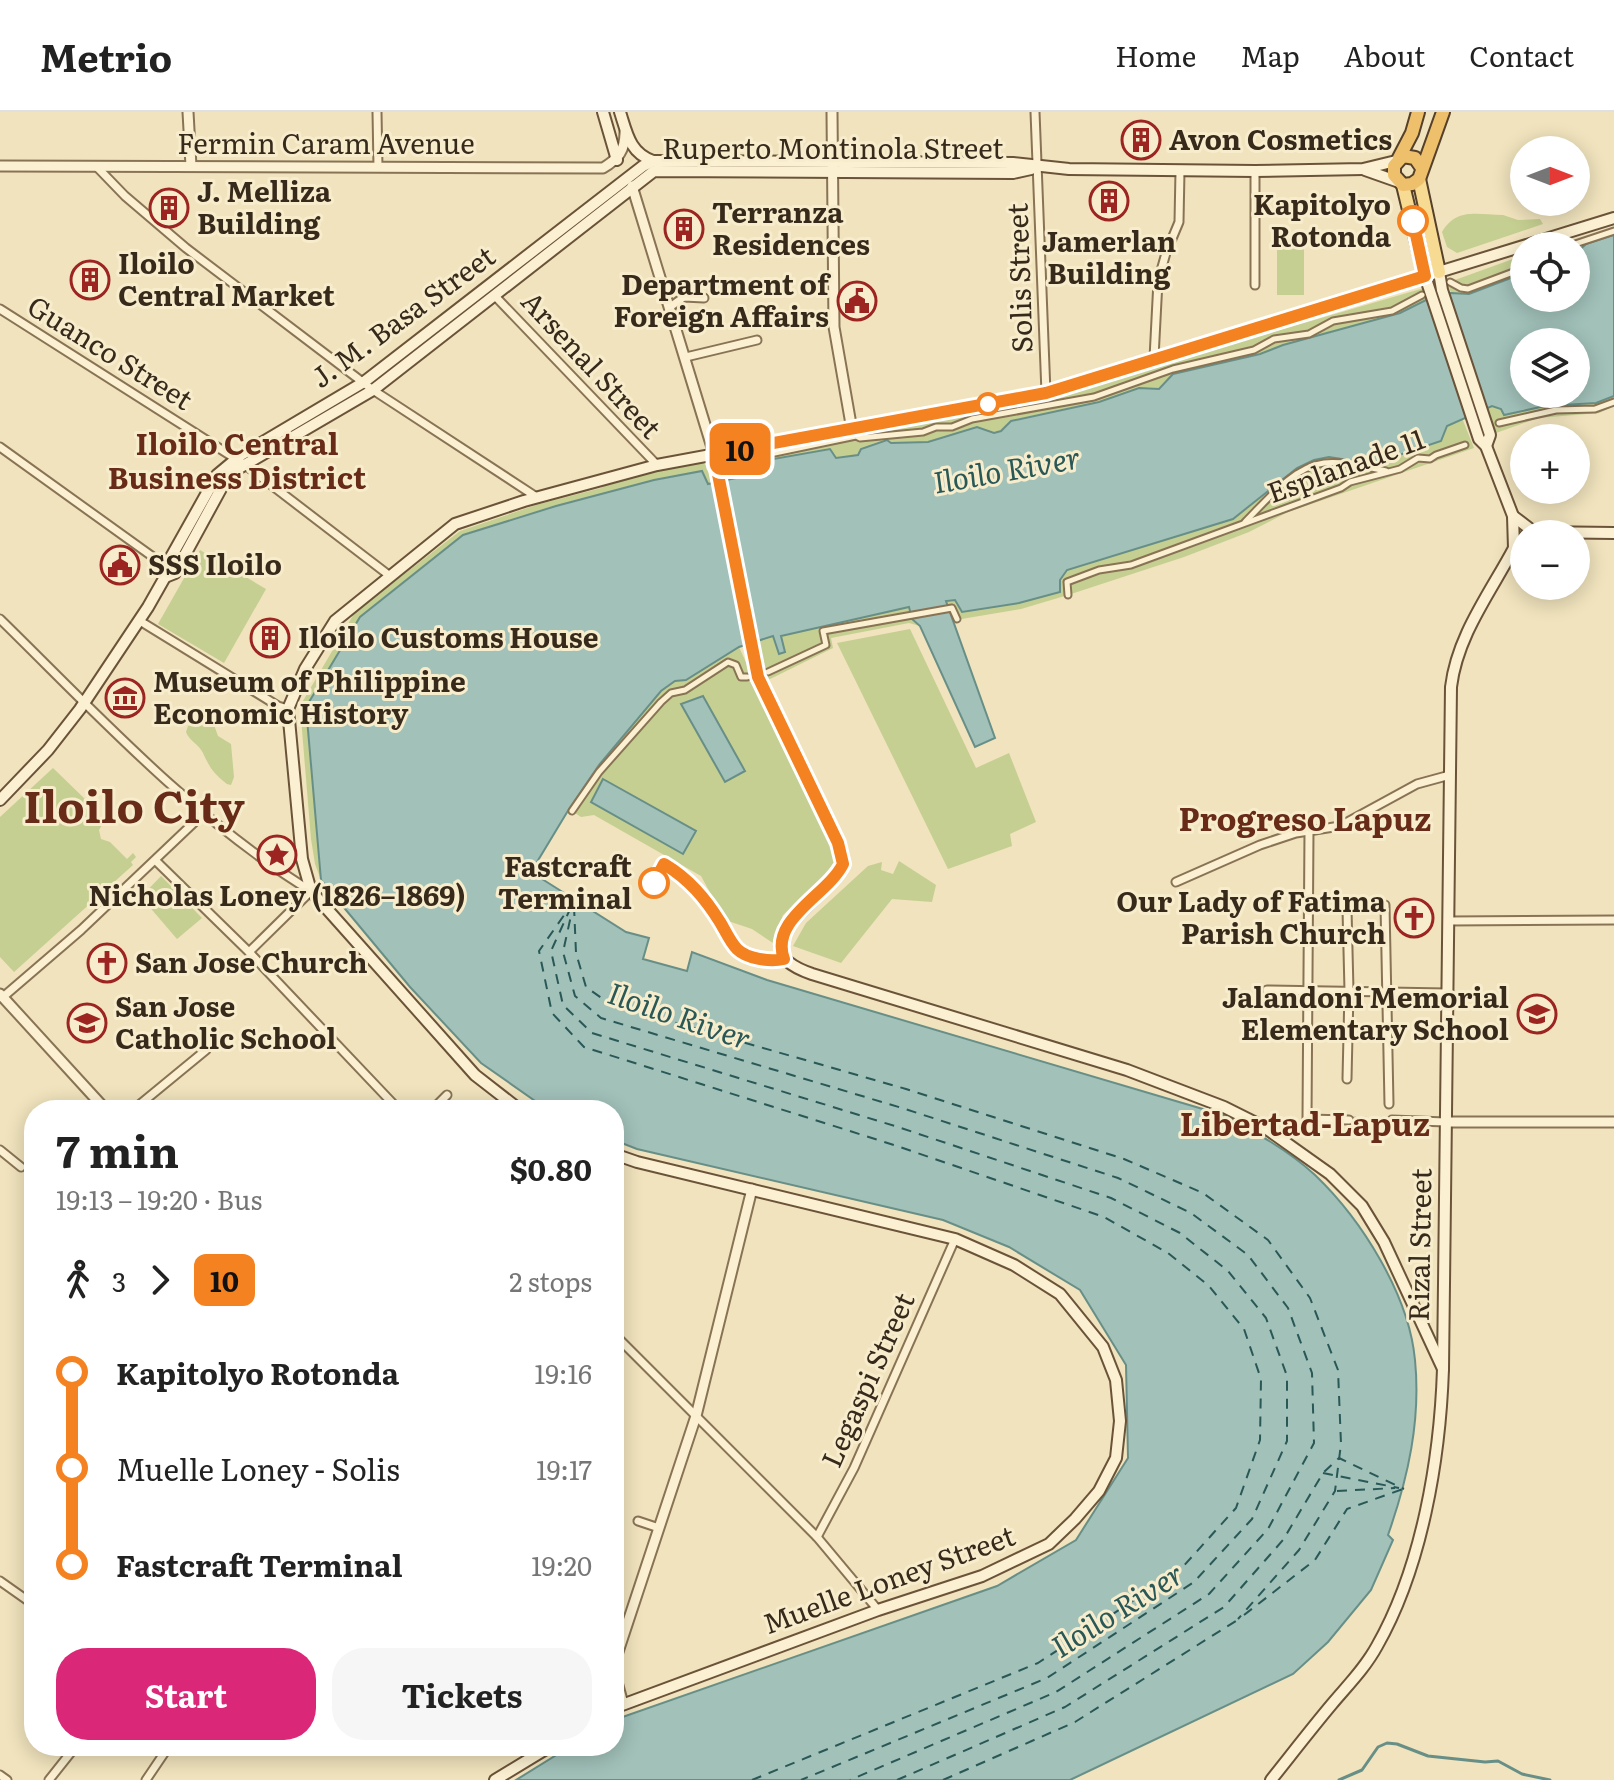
<!DOCTYPE html>
<html lang="en">
<head>
<meta charset="utf-8">
<style>
	body { margin:0; font-family:Literata,serif; background:#f6f6f6; color:#222; height:100vh; display:flex; flex-direction:column; font-size:30px; white-space:nowrap }
	* { box-sizing:border-box; margin:0 }
	p { font-size:26px; color:#767676 }
	.icon { flex:none; width:44px; height:44px; fill:none; stroke:currentColor; stroke-width:2; stroke-linecap:round; stroke-linejoin:round }
	.map { position:relative; flex:1; overflow:hidden }
	.side { position:absolute; left:24px; top:988px; width:600px; height:656px; display:flex; flex-direction:column; background:#fff; border-radius:32px; box-shadow:0 4px 20px #0003 }
	.side>* { flex:none }
	.badge { padding:0 16px; border-radius:12px; font-size:28px; line-height:52px }
	.needle { width:52px; rotate:90deg }
	.fabs { position:absolute; left:1510px; top:24px; display:grid; gap:16px }
	.fabs a { display:grid; place-items:center; width:80px; height:80px; border-radius:50%; background:#fff; box-shadow:0 4px 20px #0003; font-size:40px }
	.map>.badge { position:absolute; translate:-50% -50%; box-shadow:0 0 0 4px #fff }
	.legs { display:flex; align-items:center; gap:12px; height:88px; padding:0 32px; font-size:26px }
	.legs p { margin-inline-start:auto }
	.overview { display:flex; align-items:center; justify-content:space-between; height:136px; padding:0 32px }
	h1 { font-size:44px; font-weight:700; line-height:60px }
	.button { display:flex; gap:16px; margin-top:auto; padding:16px 32px }
	.button a { flex:1; height:92px; border-radius:32px; background:#db2777; color:#fff; font-size:32px; font-weight:700; line-height:92px; text-align:center }
	.button a+a { background:#f6f6f6; color:#222 }
	ul { padding:0 32px; list-style:none }
	li { display:flex; align-items:center; gap:28px; height:96px; font-size:30px }
	li i { display:grid; place-items:center; width:12px; height:100%; margin:0 10px; background:currentColor }
	li i::after { content:''; width:20px; height:20px; margin:-10px; border:6px solid; border-radius:50%; background:#fff }
	li p { margin-inline-start:auto }
	li:first-child i { background:linear-gradient(#0000 50%,currentColor 0) }
	li:last-child i { background:linear-gradient(currentColor 50%,#0000 0) }
	header { display:flex; align-items:center; gap:48px; box-sizing:border-box; height:112px; padding:0 40px; background:#fff; border-bottom:2px solid #e0e0e0 }
	header strong { font-size:38px }
	nav { display:flex; gap:44px; margin-inline-start:auto; font-size:28px }
	.map>svg:first-child { display:block }
	.green { fill:#c5cf91 }
	.water { fill:#a1c1b9; stroke:#688f87; stroke-width:2; fill-rule:evenodd }
	.pier { fill:#f0e3bd }
	.lines { fill:none; stroke-linecap:round; stroke-linejoin:round }
	.stream { stroke:#688f87; stroke-width:3 }
	.ferry { stroke:#295857; stroke-width:2; stroke-dasharray:10 8; stroke-linecap:butt }
	.minor-tunnel { stroke:#cbbe9d; stroke-width:7; stroke-dasharray:7 3.5; stroke-linecap:butt }
	.pedestrian-casing { stroke:#897355; stroke-width:9 }
	.minor-casing { stroke:#897355; stroke-width:11 }
	.tertiary-casing { stroke:#897355; stroke-width:13 }
	.secondary-casing { stroke:#6b5339; stroke-width:14 }
	.primary-casing { stroke:#56402a; stroke-width:16 }
	.trunk-casing { stroke:#56402a; stroke-width:16 }
	.pedestrian { stroke:#fbf0d1; stroke-width:5 }
	.minor { stroke:#fbf0d1; stroke-width:7 }
	.tertiary { stroke:#fbf0d1; stroke-width:9 }
	.secondary { stroke:#fbf0d1; stroke-width:10 }
	.primary { stroke:#f7db92; stroke-width:12 }
	.trunk { stroke:#eec06c; stroke-width:12 }
	.line-1-casing { stroke:#fff; stroke-width:18 }
	.line-1 { stroke:#f58220; stroke-width:12 }
	.stop-1-dot { fill:#fff; stroke:#f58220; stroke-width:4 }
	.labels { text-anchor:middle; stroke-width:6; stroke-linejoin:round; paint-order:stroke }
	.poi-label { font-size:28px; font-weight:bold; fill:#382a1b; stroke:#f7edcd; text-anchor:start }
	.street-label { font-size:28px; fill:#382a1b; stroke:#f7edcd }
	.stop-label { font-size:28px; font-weight:bold; fill:#382a1b; stroke:#f7edcd; text-anchor:end }
	.neighbourhood-label { font-size:30px; font-weight:bold; fill:#672b18; stroke:#f7edcd }
	.water-label { font-size:30px; font-style:italic; fill:#295857; stroke:#f7edcd }
	.quarter-label { font-size:32px; font-weight:bold; fill:#672b18; stroke:#f7edcd }
	.town-label { font-size:44px; font-weight:bold; fill:#672b18; stroke:#f7edcd }
</style>
</head>
<body>
<header>
<strong>Metrio</strong>
<nav><a>Home</a><a>Map</a><a>About</a><a>Contact</a></nav>
</header>
<div class="map">
<svg width="1614" height="1668" viewBox="0 0 1614 1668">
	<rect width="100%" height="100%" fill="#f0e3bd"/>
	<g class="green">
		<path d="M1503 103 1518 108 1540 107 1543 112 1457 141 1447 135 1442 120C1457 95 1477 103 1503 103Z"/>
		<rect x="1277" y="133" width="27" height="50"/>
		<path d="M1524 143V161L1469 182 1451 181 1449 175 1455 168Z"/>
		<path d="M1424 176 1426 188 1400 201 1283 233 1260 242 1173 262 1159 277 1144 278 1137 285 1031 305 994 321 836 346 733 355 736 366 727 368 725 361 731 346 829 328 834 324 952 304 1061 282Z"/>
		<path d="M1576 282 1596 291 1614 284V294L1599 301 1538 306 1496 321 1488 295 1495 294 1501 297Z"/>
		<path d="M1462 306 1474 336 1288 400 1249 420 1184 445 1068 483 1021 497 920 514 909 511 831 526 833 536 768 568C762 555 759 542 760 527L774 524 779 542 781 524 909 495 955 488 962 500C999 494 1044 491 1067 458L1233 407 1297 356 1314 348 1329 345 1361 350Z"/>
		<path d="M702 350 713 359 714 371 708 372 702 359 654 368 556 394 463 423 306 595 321 768 315 752 311 727 300 594 355 500 460 419 536 393 601 376 610 370Z"/>
		<path d="M200 438 266 477 224 551 158 512Z"/>
		<path d="M910 517 976 656 1009 641 1036 710 1010 722 1012 734 948 757 837 531Z"/>
		<path d="M739 535 836 747 828 761 783 803 773 831 752 817 725 808 701 764 594 703 581 705 569 697 599 653 661 579 675 569 686 568Z"/>
		<path d="M199 609 214 613 218 624 231 632 234 665 231 673 227 672C213 661 210 656 203 641 199 632 189 629 186 620L188 614Z"/>
		<path d="M53 656 88 690 84 695 102 713 99 718 101 727 110 730 127 747 133 741 136 745 131 750 133 753 14 860 0 845V705Z"/>
		<path d="M899 749 936 773 932 790 892 787 841 851 793 834 806 811 868 754 882 750 881 758 893 762Z"/>
		<path d="M161 764 202 806 177 827 141 785Z"/>
	</g>
	<g class="water">
		<path d="M1614 123V284L1596 291 1545 294 1504 303 1501 297 1492 294 1447 314 1441 329 1381 349 1361 350 1329 345 1314 348 1297 356 1233 407 1067 458 1060 468V480L1019 491 962 500 955 488 946 489 995 626 975 635 920 514 912 507 909 495 781 524 785 540 779 542 773 524 739 535 686 568 675 569 661 579 599 653 569 697 531 760 626 820 649 826 643 847 687 859 692 840 767 868 1223 1003C1255 1020 1288 1038 1315 1063 1362 1108 1409 1183 1415 1248 1421 1308 1408 1366 1388 1423L1393 1428 1371 1478 1328 1530 1293 1562 1070 1668H516L571 1634H614V1608L997 1474 1076 1428 1128 1346 1126 1253 1080 1178 1009 1135 943 1108 637 1037 614 1028V998H548L481 951 410 875 321 768 306 595 360 505 463 423 556 394 654 368 702 359 708 372 736 366 733 354 830 337 836 346 858 343 861 337 887 328 891 331 928 330 977 315 994 321 1001 319 1011 309 1099 290 1139 276 1159 277 1173 262 1260 242 1283 233 1400 201 1426 188 1451 181 1469 182 1524 161V186H1576V141L1586 132ZM1524 230H1576V282H1524Z"/>
		<path d="M703 584 745 659 725 670 681 592Z"/>
		<path d="M603 667 696 719 683 742 591 690Z"/>
	</g>
	<path class="pier" d="M725 364 758 534 745 538 712 367Z"/>
	<g class="lines">
		<path class="stream" d="M1339 1668 1362 1658 1378 1635 1387 1631 1397 1632 1428 1644 1485 1650 1498 1649 1522 1662 1550 1668"/>
		<g class="ferry">
			<path d="M574 789 539 839 552 901 584 935 894 1033 1104 1105 1168 1141 1209 1174 1244 1217 1261 1267 1260 1328 1236 1396 1180 1458 1038 1551 752 1668"/>
			<path d="M574 790 563 840 575 884 601 906 902 996 1118 1066 1191 1101 1248 1143 1288 1196 1312 1261 1314 1331 1268 1417 1209 1482 1056 1580 850 1668"/>
			<path d="M574 794 576 841 586 875 610 892 906 977 1124 1047 1203 1081 1268 1128 1310 1186 1338 1258 1341 1332 1335 1379 1299 1438 1238 1507"/>
			<path d="M571 795 551 839 563 893 592 921 898 1015 1111 1086 1180 1121 1228 1159 1266 1206 1287 1264V1329L1252 1407 1194 1470 1047 1566 801 1668"/>
			<path d="M1323 1361 1399 1376"/>
			<path d="M1337 1379 1395 1376"/>
			<path d="M1244 1503 1315 1448 1347 1397 1403 1377"/>
			<path d="M897 1668 1065 1595 1224 1495 1283 1428 1323 1361 1339 1346 1404 1377"/>
			<path d="M943 1668 1075 1610 1239 1507"/>
		</g>
		<path class="minor-tunnel" d="M1349 1008H1392"/>
		<g class="pedestrian-casing">
			<g id="pedestrian">
				<path d="M1569 134 1614 119"/>
				<path d="M1450 170 1461 176 1468 177 1524 156"/>
				<path d="M1499 311 1556 298 1595 297 1614 290"/>
				<path d="M732 350 856 324 860 326 923 320 936 315H952L972 307 1094 285 1173 257 1254 238 1274 227 1309 222 1333 209 1392 199 1422 183"/>
				<path d="M1245 410C1266 389 1293 355 1324 351 1344 349 1366 355 1386 359"/>
				<path d="M1068 483 1067 470 1099 458 1131 453 1341 376 1350 370 1400 357 1418 346 1430 347 1436 343 1465 333"/>
				<path d="M768 560 826 533 823 519 952 496 957 507"/>
				<path d="M572 699 599 660 661 590 671 581 685 578 728 550 736 553 741 565H747"/>
			</g>
		</g>
		<g class="minor-casing">
			<g id="minor">
				<path d="M377 0 378 55"/>
				<path d="M1035 0 1046 281"/>
				<path d="M96 54 125 84 186 136 373 278 538 386"/>
				<path d="M1255 59V173"/>
				<path d="M494 183 657 353"/>
				<path d="M670 195 684 185 704 186"/>
				<path d="M0 197 244 352 390 464"/>
				<path d="M686 245 757 228"/>
				<path d="M1154 246 1158 169 1166 141 1179 110 1180 59"/>
				<path d="M0 335 167 455"/>
				<path d="M0 507C98 603 193 707 311 779L249 840"/>
				<path d="M140 509 278 594 288 597"/>
				<path d="M1309 719 1307 1007 1349 1008"/>
				<path d="M156 749 249 840 399 998"/>
				<path d="M1176 770 1260 733 1296 721 1340 714 1417 672 1450 663"/>
				<path d="M1385 793 1389 992"/>
				<path d="M1448 809 1614 808"/>
				<path d="M1267 878 1447 881"/>
				<path d="M3 885 81 818 203 702"/>
				<path d="M1347 967 1349 879 1347 797"/>
				<path d="M133 998 206 938"/>
				<path d="M432 998 447 983"/>
				<path d="M1392 1008 1446 1010"/>
				<path d="M0 1038 21 1055"/>
				<path d="M614 1222 817 1425 878 1498"/>
				<path d="M638 1409 659 1416"/>
				<path d="M817 1425 854 1356 955 1127"/>
				<path d="M0 1469 34 1493"/>
				<path d="M0 1663 7 1668"/>
				<path d="M49 1668 76 1634"/>
				<path d="M146 1668 169 1634"/>
			</g>
		</g>
		<g class="tertiary-casing">
			<g id="tertiary">
				<path d="M188 0 191 54"/>
				<path d="M832 0 834 215 852 318"/>
				<path d="M0 54 603 56C618 47 625 39 625 20"/>
				<path d="M632 74 714 342"/>
				<path d="M0 882 106 998"/>
				<path d="M1446 1010H1614"/>
				<path d="M614 1552 696 1304 752 1077"/>
				<path d="M614 1559 623 1592"/>
			</g>
		</g>
		<g class="secondary-casing">
			<g id="secondary">
				<path d="M603 0 617 48"/>
				<path d="M620 0C627 22 630 41 653 49"/>
				<path d="M1365 58 1399 70"/>
				<path d="M1439 160 1442 178 1490 323 1486 334"/>
				<path d="M1425 164 1479 327 1486 334 1513 404 1514 436"/>
				<path d="M714 342 758 565 842 743C845 784 724 832 812 862L1127 958 1224 995 1264 1015 1330 1062 1362 1094 1384 1130 1443 1257"/>
				<path d="M1513 404 1534 420"/>
				<path d="M1530 422 1534 420 1614 421"/>
				<path d="M165 465 175 461 229 362 373 278 654 59 1013 61 1031 57"/>
				<path d="M0 688 48 638 80 597 148 495 165 465 166 454 217 363 241 343 364 270 643 54 653 49 1013 51 1069 57 1255 59 1363 57 1396 49"/>
				<path d="M520 998 475 963 311 779 302 747 288 597 305 557 335 509 455 412 524 389 657 353 1046 281 1614 106"/>
				<path d="M614 1042 637 1050 955 1127 1014 1153 1060 1182 1103 1235 1116 1268 1120 1309 1116 1346 1099 1379 1075 1407 1049 1432 982 1464 878 1498 614 1596"/>
				<path d="M495 1668 551 1634"/>
				<path d="M1271 1668C1291 1643 1311 1617 1332 1592 1348 1573 1365 1556 1377 1534 1422 1455 1440 1347 1443 1257L1451 575C1457 524 1490 481 1514 436L1524 425"/>
			</g>
		</g>
		<g class="primary-casing">
			<g id="primary">
				<path d="M1419 67 1439 160"/>
				<path d="M1403 73 1425 164"/>
			</g>
		</g>
		<g class="trunk-casing">
			<g id="trunk">
				<path d="M1399 46 1412 21 1418 0"/>
				<path d="M1422 56 1415 46 1403 44 1394 54V63L1403 73 1412 72 1419 67 1443 0"/>
			</g>
		</g>
		<use href="#pedestrian" class="pedestrian"/>
		<use href="#minor" class="minor"/>
		<use href="#tertiary" class="tertiary"/>
		<use href="#secondary" class="secondary"/>
		<use href="#primary" class="primary"/>
		<use href="#trunk" class="trunk"/>
	</g>
	<g class="lines">
		<g class="line-1-casing">
			<path id="line-1" d="M654 771 664 752C689 767 705 786 720 810 725 818 730 830 737 837 747 847 770 850 784 847 769 807 828 783 843 752L838 731 758 565 714 342 1046 281 1425 164 1413 109"/>
		</g>
		<use href="#line-1" class="line-1"/>
	</g>
	<defs>
		<g id="building-ring" transform="scale(2)"><circle r="9.5" fill="#f7edcd" stroke="#9c2522" stroke-width="1.5"/><path d="M-4-6H4V6H1V3H-1V6H-4ZM-2.5-4.3h1.7v1.8h-1.7ZM.8-4.3h1.7v1.8H.8ZM-2.5-1h1.7V.8h-1.7ZM.8-1h1.7V.8H.8Z" fill="#9c2522"/></g>
		<g id="civic-ring" transform="scale(2)"><circle r="9.5" fill="#f7edcd" stroke="#9c2522" stroke-width="1.5"/><path d="M-.6-6.5H3V-4.5H.6V-3L4-1V1h2V6H-6V1h2V-1L-.6-3ZM-1.2 2.5V6h2.4V2.5Z" fill="#9c2522"/></g>
		<g id="museum-ring" transform="scale(2)"><circle r="9.5" fill="#f7edcd" stroke="#9c2522" stroke-width="1.5"/><path d="M0-6L6-3V-2H-6V-3ZM-5-1h2V3h-2ZM-1-1h2V3h-2ZM3-1h2V3H3ZM-6 4H6V6H-6Z" fill="#9c2522"/></g>
		<g id="sight-ring" transform="scale(2)"><circle r="9.5" fill="#f7edcd" stroke="#9c2522" stroke-width="1.5"/><path d="M0-6L1.8-2.2L6-1.7L2.9 1.2L3.7 5.4L0 3.3L-3.7 5.4L-2.9 1.2L-6-1.7L-1.8-2.2Z" fill="#9c2522"/></g>
		<g id="church-ring" transform="scale(2)"><circle r="9.5" fill="#f7edcd" stroke="#9c2522" stroke-width="1.5"/><path d="M-1.2-6h2.4v3.5h3.3v2.4h-3.3V6h-2.4V-.1h-3.3v-2.4h3.3Z" fill="#9c2522"/></g>
		<g id="school-ring" transform="scale(2)"><circle r="9.5" fill="#f7edcd" stroke="#9c2522" stroke-width="1.5"/><path d="M0-5L7-2L0 1L-7-2ZM-4 1L0 2.5L4 1V4Q0 6-4 4Z" fill="#9c2522"/></g>
	</defs>
	<g fill-rule="evenodd">
		<use href="#building-ring" x="1141" y="28"/>
		<use href="#building-ring" x="1109" y="89"/>
		<use href="#building-ring" x="169" y="96"/>
		<use href="#building-ring" x="684" y="117"/>
		<use href="#building-ring" x="90" y="168"/>
		<use href="#civic-ring" x="857" y="189"/>
		<use href="#civic-ring" x="120" y="453"/>
		<use href="#building-ring" x="270" y="526"/>
		<use href="#museum-ring" x="125" y="586"/>
		<use href="#sight-ring" x="277" y="743"/>
		<use href="#church-ring" x="1414" y="806"/>
		<use href="#church-ring" x="107" y="851"/>
		<use href="#school-ring" x="1537" y="902"/>
		<use href="#school-ring" x="87" y="911"/>
	</g>
	<g class="stop-1-dot">
		<circle cx="1413" cy="109" r="14"/>
		<circle cx="988" cy="292" r="10"/>
		<circle cx="654" cy="771" r="14"/>
	</g>
	<g class="labels">
		<g class="poi-label">
			<text x="1169" y="38">Avon Cosmetics</text>
			<text x="197" y="90">J. Melliza<tspan x="197" dy="32">Building</tspan></text>
			<text x="712" y="111">Terranza<tspan x="712" dy="32">Residences</tspan></text>
			<text x="1109" y="140" text-anchor="middle">Jamerlan<tspan x="1109" dy="32">Building</tspan></text>
			<text x="118" y="162">Iloilo<tspan x="118" dy="32">Central Market</tspan></text>
			<text x="829" y="183" text-anchor="end">Department of<tspan x="829" dy="32">Foreign Affairs</tspan></text>
			<text x="148" y="463">SSS Iloilo</text>
			<text x="298" y="536">Iloilo Customs House</text>
			<text x="153" y="580">Museum of Philippine<tspan x="153" dy="32">Economic History</tspan></text>
			<text x="277" y="794" text-anchor="middle">Nicholas Loney (1826–1869)</text>
			<text x="1386" y="800" text-anchor="end">Our Lady of Fatima<tspan x="1386" dy="32">Parish Church</tspan></text>
			<text x="135" y="861">San Jose Church</text>
			<text x="1509" y="896" text-anchor="end">Jalandoni Memorial<tspan x="1509" dy="32">Elementary School</tspan></text>
			<text x="115" y="905">San Jose<tspan x="115" dy="32">Catholic School</tspan></text>
		</g>
		<g class="street-label">
			<text x="326" y="42">Fermin Caram Avenue</text>
			<text x="833" y="47">Ruperto Montinola Street</text>
			<text transform="translate(1020 166) rotate(-92)" y="10">Solis Street</text>
			<text transform="translate(403 205) rotate(-36)" y="10">J. M. Basa Street</text>
			<text transform="translate(110 241) rotate(32)" y="10">Guanco Street</text>
			<text transform="translate(591 253) rotate(47)" y="10">Arsenal Street</text>
			<text transform="translate(1346 354) rotate(-20)" y="10">Esplanade 11</text>
			<text transform="translate(1420 1133) rotate(-89)" y="10">Rizal Street</text>
			<text transform="translate(868 1268) rotate(-66)" y="10">Legaspi Street</text>
			<text transform="translate(889 1468) rotate(-20)" y="10">Muelle Loney Street</text>
		</g>
		<g class="stop-label">
			<text x="1391" y="103">Kapitolyo<tspan x="1391" dy="32">Rotonda</tspan></text>
			<text x="632" y="765">Fastcraft<tspan x="632" dy="32">Terminal</tspan></text>
		</g>
		<g class="neighbourhood-label">
			<text x="237" y="343">Iloilo Central<tspan x="237" dy="34">Business District</tspan></text>
		</g>
		<g class="water-label">
			<text transform="translate(1007 359) rotate(-10)" y="10">Iloilo River</text>
			<text transform="translate(679 905) rotate(19)" y="10">Iloilo River</text>
			<text transform="translate(1118 1499) rotate(-32)" y="10">Iloilo River</text>
		</g>
		<g class="quarter-label">
			<text x="1305" y="719">Progreso Lapuz</text>
			<text x="1305" y="1024">Libertad-Lapuz</text>
		</g>
		<g class="town-label">
			<text x="134" y="711">Iloilo City</text>
		</g>
	</g>
</svg>
<div class="fabs">
<a><svg class="needle" viewBox="-14 -14 28 28"><path d="M0-13l5 13h-10z" fill="#e53935"/><path d="M0 13l5-13h-10z" fill="#767676"/></svg></a>
<a><svg class="icon" aria-label="locate" viewBox="0 0 24 24"><circle cx="12" cy="12" r="6"/><path d="M12 2v4M12 18v4M2 12h4M18 12h4"/></svg></a>
<a><svg class="icon" aria-label="layers" viewBox="0 0 24 24"><path d="M12 4l9 5-9 5-9-5zM3 14l9 5 9-5"/></svg></a>
<a>+</a>
<a>−</a>
</div>
<b class="badge" style="left:740px;top:337px;background:#f58220;color:#111">10</b>
<section class="side">
<div class="overview"><div><h1>7 min</h1><p>19:13 – 19:20 · Bus</p></div><b>$0.80</b></div>
<div class="legs"><svg class="icon" aria-label="walk" viewBox="0 0 24 24"><circle cx="13" cy="4" r="2"/><path d="M13 8l-2 6 4 7M11 14l-3 7M7 12l3-4h3l4 4"/></svg>3<svg class="icon" aria-label="forward" viewBox="0 0 24 24"><path d="M9 5l7 7-7 7"/></svg><b class="badge" style="background:#f58220;color:#111">10</b><p>2 stops</p></div>
<ul>
<li><i style="color:#f58220"></i><b>Kapitolyo Rotonda</b><p>19:16</p></li>
<li><i style="color:#f58220"></i><span>Muelle Loney - Solis</span><p>19:17</p></li>
<li><i style="color:#f58220"></i><b>Fastcraft Terminal</b><p>19:20</p></li>
</ul>
<div class="button"><a>Start</a><a>Tickets</a></div>
</section>
</div>
</body>
</html>
